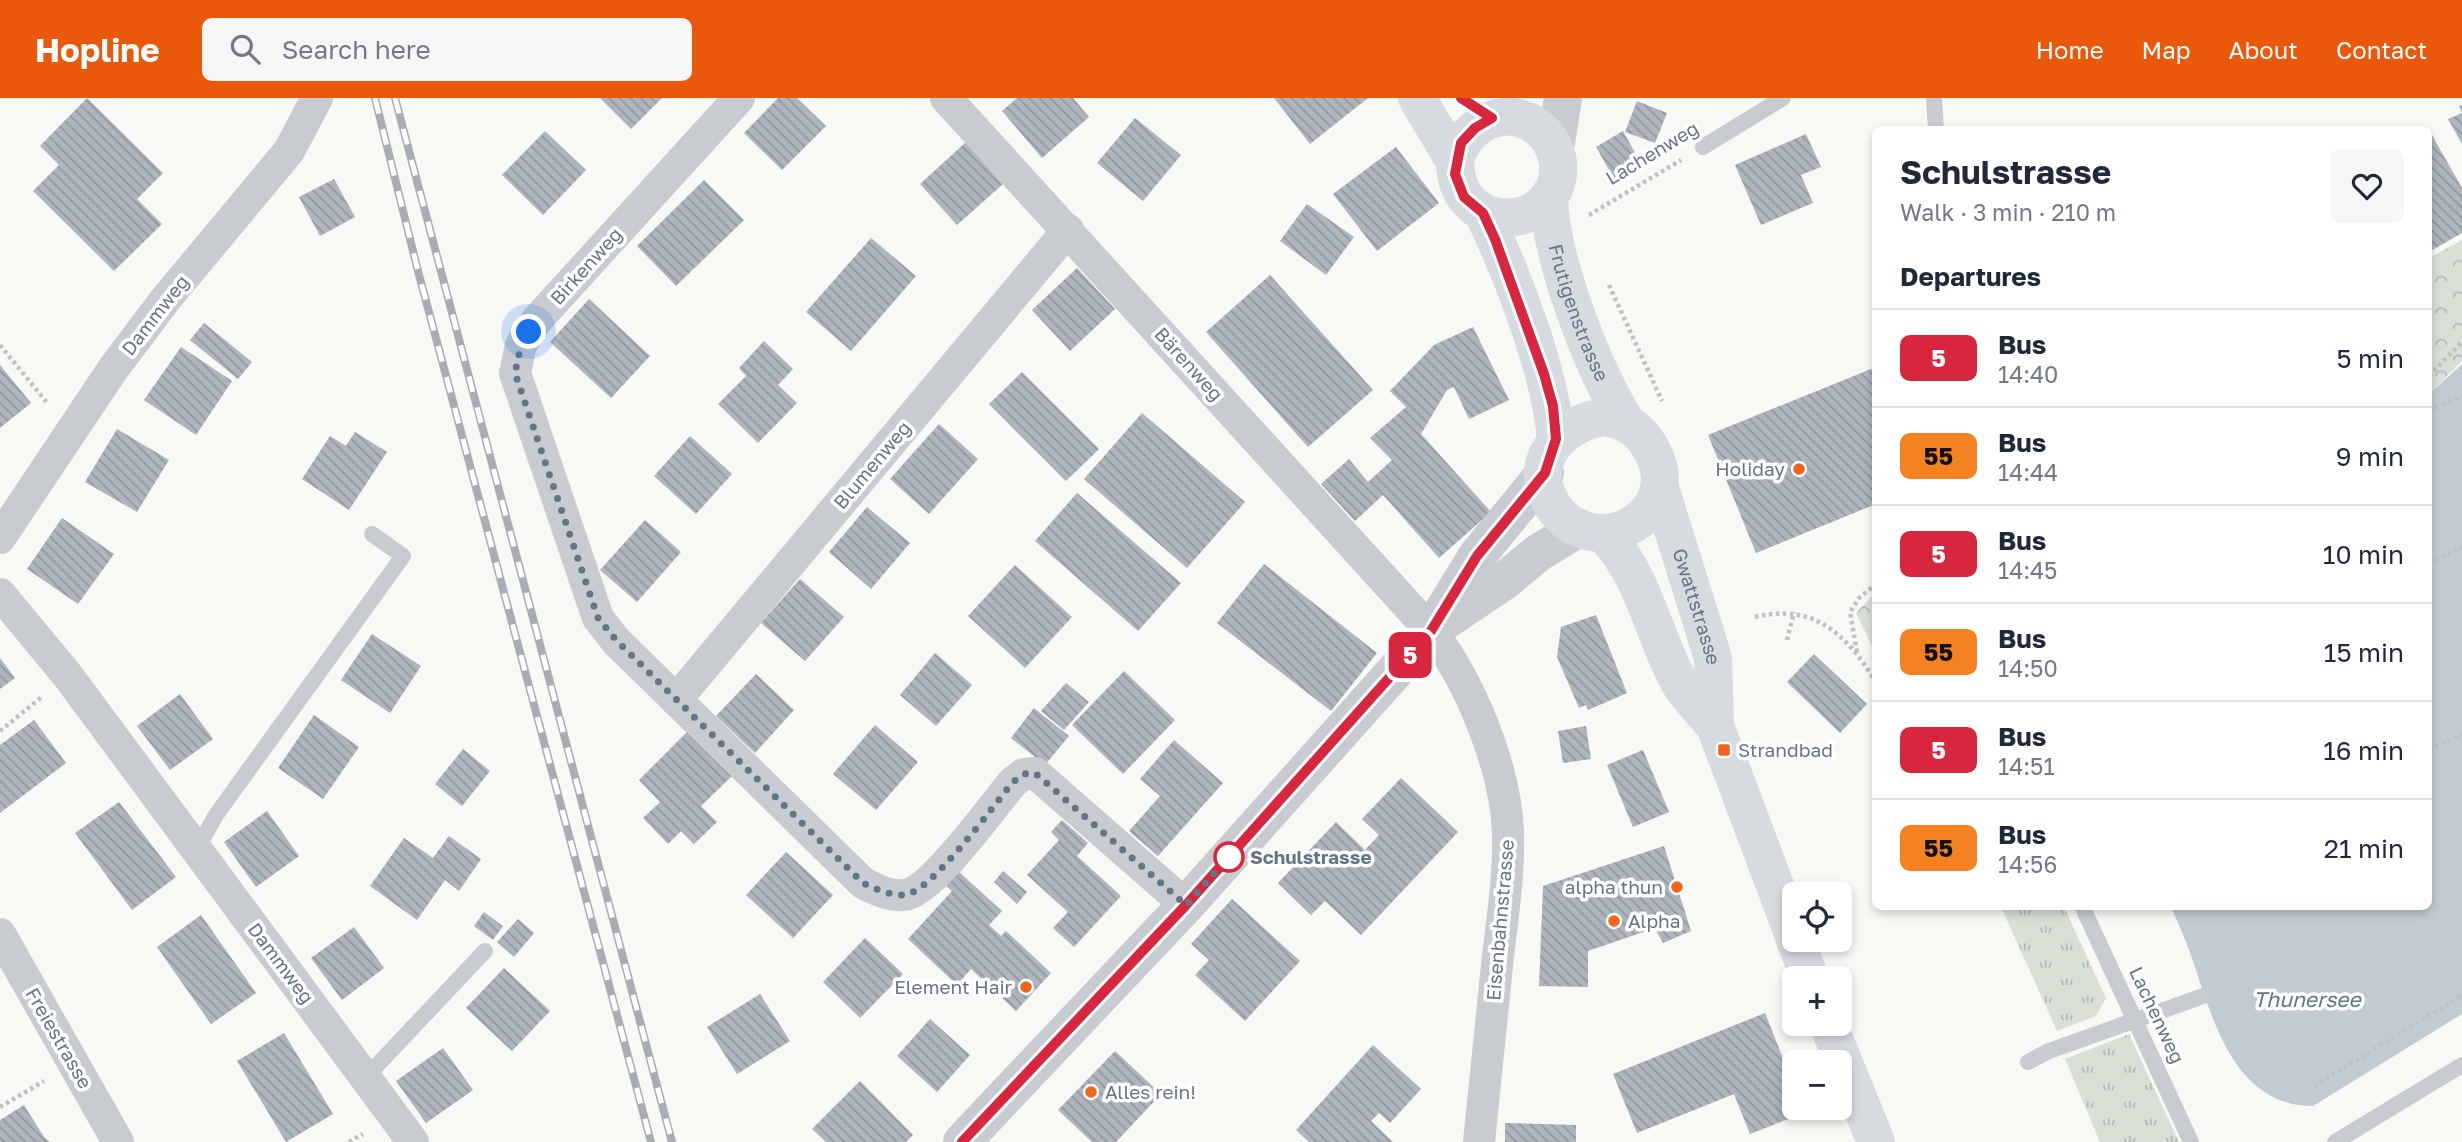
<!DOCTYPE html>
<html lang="en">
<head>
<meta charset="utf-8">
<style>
	body { margin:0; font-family:"Golos Text",sans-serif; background:#f6f6f7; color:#1f2937; height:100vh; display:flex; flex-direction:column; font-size:26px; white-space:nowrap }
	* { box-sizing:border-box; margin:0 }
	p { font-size:23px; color:#747a83 }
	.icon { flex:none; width:38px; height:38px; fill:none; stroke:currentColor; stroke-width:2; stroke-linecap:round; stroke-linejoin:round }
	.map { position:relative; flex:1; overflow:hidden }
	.drawer { position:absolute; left:1872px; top:28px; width:560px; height:784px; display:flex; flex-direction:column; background:#fff; border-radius:10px; box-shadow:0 4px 10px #0003 }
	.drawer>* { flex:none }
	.badge { padding:0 14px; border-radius:10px; font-size:24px; line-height:46px }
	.controls { position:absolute; left:1782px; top:784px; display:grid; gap:14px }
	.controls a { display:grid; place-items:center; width:70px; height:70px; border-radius:10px; background:#fff; box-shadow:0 4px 10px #0003; font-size:35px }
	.you { position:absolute; width:35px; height:35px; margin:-18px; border:5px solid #fff; border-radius:50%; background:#1a73e8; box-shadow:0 0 0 10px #1a73e833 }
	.map>.badge { position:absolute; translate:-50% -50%; box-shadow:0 0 0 4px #fff }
	h2 { padding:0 28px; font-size:26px; line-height:63px }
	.round { display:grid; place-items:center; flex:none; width:74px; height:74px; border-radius:10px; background:#f6f6f7 }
	.summary { display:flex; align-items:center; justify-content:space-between; height:119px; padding:0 28px }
	h1 { font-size:33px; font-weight:700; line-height:52px }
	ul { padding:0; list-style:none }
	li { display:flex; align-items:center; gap:21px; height:98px; padding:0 28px; border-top:2px solid #e0e1e3 }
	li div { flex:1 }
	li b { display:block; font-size:26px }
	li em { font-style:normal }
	li .badge { min-width:77px; font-weight:700; text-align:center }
	header { display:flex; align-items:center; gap:42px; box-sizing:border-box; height:98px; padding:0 35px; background:#ea580c; color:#fff }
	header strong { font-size:33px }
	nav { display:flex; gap:38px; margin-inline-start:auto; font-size:24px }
	.search { width:490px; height:63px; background:#f6f6f7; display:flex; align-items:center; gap:18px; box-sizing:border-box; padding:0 24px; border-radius:10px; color:#747a83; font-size:26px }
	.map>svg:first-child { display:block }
	.grass { fill:url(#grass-tufts) }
	.forest { fill:url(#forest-crowns) }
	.water { fill:#c1cbd1 }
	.building { fill:url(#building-back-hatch) }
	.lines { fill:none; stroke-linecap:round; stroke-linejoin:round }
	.path { stroke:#bfc2c4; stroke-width:4.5; stroke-dasharray:3.5 3.5; stroke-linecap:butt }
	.service { stroke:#c8cbcf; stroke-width:16 }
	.minor { stroke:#c8cbcf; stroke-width:32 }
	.tertiary { stroke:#c8cbcf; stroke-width:38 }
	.primary { stroke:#d6dbe0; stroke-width:38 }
	.rail-casing { stroke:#a8adb4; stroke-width:8 }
	.rail { stroke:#fff; stroke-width:5; stroke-dasharray:16; stroke-linecap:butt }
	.line-casing { stroke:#fff; stroke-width:16 }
	.line { stroke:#d7263d; stroke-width:10 }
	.walk { stroke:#657588; stroke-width:7; stroke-dasharray:0 12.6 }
	.poi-dot { fill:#f0651d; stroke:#fff; stroke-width:2.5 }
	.stop-dot { fill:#fff; stroke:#d7263d; stroke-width:3.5 }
	.labels { text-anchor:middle; stroke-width:7; stroke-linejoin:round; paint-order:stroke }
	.street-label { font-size:19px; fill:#657588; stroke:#fff }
	.poi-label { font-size:19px; fill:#657588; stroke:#fff; text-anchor:end }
	.stop-label { font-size:19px; font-weight:bold; fill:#657588; stroke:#fff; text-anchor:start }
	.water-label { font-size:21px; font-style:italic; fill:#607784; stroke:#fff }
</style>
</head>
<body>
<header>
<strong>Hopline</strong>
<div class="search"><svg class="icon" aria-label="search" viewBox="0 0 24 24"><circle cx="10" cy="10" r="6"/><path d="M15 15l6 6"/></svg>Search here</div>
<nav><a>Home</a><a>Map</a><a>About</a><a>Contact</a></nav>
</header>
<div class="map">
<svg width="2462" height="1044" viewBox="0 0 2462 1044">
	<defs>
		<pattern id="grass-tufts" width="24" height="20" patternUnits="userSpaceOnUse" patternTransform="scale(1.75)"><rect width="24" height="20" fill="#d8e0d6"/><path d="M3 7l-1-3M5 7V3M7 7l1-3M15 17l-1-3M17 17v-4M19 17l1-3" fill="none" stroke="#b3bab3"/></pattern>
		<pattern id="forest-crowns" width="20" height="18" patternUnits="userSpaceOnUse" patternTransform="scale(1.75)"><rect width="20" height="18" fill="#d8e0d6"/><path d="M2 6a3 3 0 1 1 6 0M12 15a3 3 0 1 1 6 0" fill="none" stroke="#b3bab3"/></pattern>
		<pattern id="building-back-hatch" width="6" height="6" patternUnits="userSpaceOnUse" patternTransform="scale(1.75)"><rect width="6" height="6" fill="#aeb5bc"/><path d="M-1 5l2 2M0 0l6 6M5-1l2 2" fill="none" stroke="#91989f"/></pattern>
	</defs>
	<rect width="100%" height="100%" fill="#f8f8f5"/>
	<g class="grass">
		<path d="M2001 809H2064L2106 900 2096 918 2057 933Z"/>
		<path d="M2129 936 2179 1044H2100L2065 961Z"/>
	</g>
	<g class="forest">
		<path d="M2462 142V263L2429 296V160Z"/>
		<path d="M1876 494V556L1856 515Z"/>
	</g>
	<path class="water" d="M2462 266V916L2313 1008C2235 1008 2213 923 2193 863 2187 845 2179 827 2171 809L2429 808V296Z"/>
	<g class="building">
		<path d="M87 0 163 75 137 101 162 126 114 173 33 93 59 67 40 48Z"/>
		<path d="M600 0H662L631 31Z"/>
		<path d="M778 0H797L826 28 782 72 744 35Z"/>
		<path d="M1017 0H1073L1089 19 1042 60 1002 13Z"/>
		<path d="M1274 0H1368L1310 46Z"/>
		<path d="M1637 3 1667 15 1655 45 1625 34Z"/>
		<path d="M2462 7V46L2448 21 2462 15 2459 8Z"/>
		<path d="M1135 20 1181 57 1143 103 1097 65Z"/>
		<path d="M2429 32 2462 90V135L2429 154Z"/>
		<path d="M545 33 586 72 543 117 502 77Z"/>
		<path d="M1623 33 1643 69 1616 84 1596 49Z"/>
		<path d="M1806 36 1821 69 1801 77 1813 105 1761 127 1735 67Z"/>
		<path d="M966 44 1003 86 957 127 920 86Z"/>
		<path d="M1396 49 1439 105 1377 153 1333 96Z"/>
		<path d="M334 81 355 119 320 138 299 99Z"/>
		<path d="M704 82 744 122 676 188 637 148Z"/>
		<path d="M1307 106 1354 139 1326 177 1280 143Z"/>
		<path d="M871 140 916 178 851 253 806 214Z"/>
		<path d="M1077 170 1115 211 1070 253 1032 212Z"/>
		<path d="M1270 177 1373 292 1308 349 1206 234Z"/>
		<path d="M589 201 650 258 611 300 550 244Z"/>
		<path d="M204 225 252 264 238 281 190 242Z"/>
		<path d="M1473 229 1509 302 1469 321 1454 289 1447 292 1421 336 1491 414 1439 460 1383 397 1355 423 1321 386 1349 361 1368 384 1392 362 1370 340 1406 309 1390 293 1434 247Z"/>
		<path d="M764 243 793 271 778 287 797 305 758 345 718 306 746 278 739 270Z"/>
		<path d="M181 249 232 283 196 337 144 302Z"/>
		<path d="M0 267 31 305 0 330Z"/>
		<path d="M1876 269V406L1756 455 1708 337Z"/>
		<path d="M1022 274 1099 351 1066 383 989 306Z"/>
		<path d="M1142 315 1245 404 1187 470 1084 381Z"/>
		<path d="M939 326 978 361 929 416 890 381Z"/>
		<path d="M117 331 169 362 137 414 85 384Z"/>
		<path d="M355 334 387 354 349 412 302 381 330 338 346 348Z"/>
		<path d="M690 338 732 376 696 416 654 378Z"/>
		<path d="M1077 395 1181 485 1138 533 1035 443Z"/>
		<path d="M867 409 910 445 871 491 829 454Z"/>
		<path d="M62 420 114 456 78 506 27 471Z"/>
		<path d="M645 422 681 454 637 504 600 472Z"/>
		<path d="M1264 466 1377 555 1331 613 1217 525Z"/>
		<path d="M1015 467 1072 519 1025 570 968 518Z"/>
		<path d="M800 481 844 519 805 563 761 525Z"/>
		<path d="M1596 517 1627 595 1588 612 1586 607 1579 610 1557 559 1561 529Z"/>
		<path d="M372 536 421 568 390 615 341 582Z"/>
		<path d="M935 555 972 587 936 628 900 597Z"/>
		<path d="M1814 556 1867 606 1840 635 1787 584Z"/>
		<path d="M0 560 15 580 0 591Z"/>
		<path d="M1124 573 1175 622 1123 676 1072 627Z"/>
		<path d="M756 576 794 612 755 655 716 618Z"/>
		<path d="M1066 585 1089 604 1064 632 1041 613Z"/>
		<path d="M180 596 213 641 170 672 137 628Z"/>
		<path d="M1034 610 1069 638 1045 667 1011 640Z"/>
		<path d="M314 617 359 649 323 701 278 670Z"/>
		<path d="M34 622 66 665 0 715V647Z"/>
		<path d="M875 627 918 664 876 712 833 676Z"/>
		<path d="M1586 628 1591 661 1563 665 1558 633Z"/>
		<path d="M691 630 735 675 701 708 717 724 694 746 681 733 668 746 643 720 660 704 639 682Z"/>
		<path d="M1174 642 1223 685 1158 758 1129 733 1160 698 1140 681Z"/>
		<path d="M463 651 490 673 462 708 435 686Z"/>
		<path d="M1643 652 1669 714 1633 729 1607 667Z"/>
		<path d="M1401 680 1458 734 1361 837 1325 803 1311 817 1278 785 1336 724 1365 752 1379 737 1362 721Z"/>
		<path d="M119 704 176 779 132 812 75 735Z"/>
		<path d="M267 713 299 758 256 789 224 744Z"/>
		<path d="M1062 722 1088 745 1077 758 1121 798 1074 849 1053 830 1068 814 1027 777 1059 742 1051 734Z"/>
		<path d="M449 738 481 761 459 793 445 782 417 822 370 788 404 740 433 760Z"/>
		<path d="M1664 748 1691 833 1663 845 1655 830 1588 853V889L1539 888 1543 788Z"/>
		<path d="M786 754 833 797 793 840 746 797Z"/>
		<path d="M957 772 1002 813 989 827 1001 838 1006 833 1051 875 1016 913 971 871 957 887 908 841 952 793 944 786Z"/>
		<path d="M1003 773 1027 794 1017 806 994 784Z"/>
		<path d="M1232 801 1300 863 1245 923 1195 877 1209 862 1191 846Z"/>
		<path d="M484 814 503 828 493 842 474 828Z"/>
		<path d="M201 817 256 895 211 926 157 849Z"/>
		<path d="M518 821 534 835 514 859 497 844Z"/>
		<path d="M354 829 384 870 342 902 311 860Z"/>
		<path d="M865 840 903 876 860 920 823 884Z"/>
		<path d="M504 870 550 913 512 953 466 910Z"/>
		<path d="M760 896 790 943 737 976 707 929Z"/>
		<path d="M1765 915 1794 988V1010H1802L1804 1015 1750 1036 1734 996 1637 1035 1613 976Z"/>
		<path d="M930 921 970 957 937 994 897 958Z"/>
		<path d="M284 935 333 1016 286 1044 237 963Z"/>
		<path d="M1373 947 1421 991 1390 1025 1379 1015 1371 1023 1393 1044H1309L1296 1032Z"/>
		<path d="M443 950 473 992 426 1025 396 983Z"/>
		<path d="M1115 953 1161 996 1116 1044H1092L1058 1012Z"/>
		<path d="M860 983 913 1037 906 1044H826L812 1031Z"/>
		<path d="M24 1007 44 1039 50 1044H0V1022Z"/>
		<path d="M1505 1025 1576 1027V1044H1505Z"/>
	</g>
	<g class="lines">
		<g class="path">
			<path d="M1589 117 1681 62"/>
			<path d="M1609 187 1662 303"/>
			<path d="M0 247 48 306"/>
			<path d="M2429 278 2462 244"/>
			<path d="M2429 313 2462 298"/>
			<path d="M2429 466 2462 449"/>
			<path d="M1755 519C1815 505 1846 536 1876 584"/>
			<path d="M1787 542 1794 514"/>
			<path d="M1857 554 1850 514 1859 500 1876 486"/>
			<path d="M0 633 43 598"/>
			<path d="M2429 652 2462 636"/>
			<path d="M2314 988 2462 897"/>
			<path d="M0 1009 44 983"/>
			<path d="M349 1044 363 1036"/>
		</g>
		<g class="service">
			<path d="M1934 0 1936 32"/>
			<path d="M1703 49 1783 0"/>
			<path d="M197 751 216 717 403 458 372 436"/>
			<path d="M2082 808 2191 1044"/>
			<path d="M2028 964 2049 953 2206 897"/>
			<path d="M366 979 485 853"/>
			<path d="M2335 1044 2462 967"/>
		</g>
		<g class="minor">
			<path d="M739 0 537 222 521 247 515 275 598 520 616 543 863 785C875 791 890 799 905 797 932 793 993 708 1013 684L1024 676 1035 675 1186 807"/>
			<path d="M946 0 1431 533C1470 583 1506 670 1508 735 1509 776 1503 817 1498 858 1492 920 1485 982 1479 1044"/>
			<path d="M0 440 113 271 165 202 289 53 317 0"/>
			<path d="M0 496 68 578 413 1044"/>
			<path d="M676 602 1068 132"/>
			<path d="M0 836 118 1044"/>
		</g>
		<g class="tertiary">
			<path d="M1555 51 1563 0"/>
			<path d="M1442 525 1503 484 1538 455 1579 430"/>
			<path d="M962 1044 1186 807 1431 533 1477 458 1545 375"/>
		</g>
		<g class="primary">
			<path d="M1417 0 1455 64C1456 142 1564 134 1558 64 1556 52 1550 40 1541 32 1509 3 1463 25 1455 64"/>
			<path id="s1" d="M1549 98C1550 161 1593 271 1626 324"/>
			<path d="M1483 115C1513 177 1550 273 1556 341"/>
			<path d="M1605 319C1627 323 1640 331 1651 351 1691 420 1585 472 1549 401 1527 359 1567 323 1605 319Z"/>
			<path id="s2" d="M1661 393 1713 560 1715 628 1794 838"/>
			<path d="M1605 437C1644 479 1652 533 1678 582 1686 598 1703 613 1715 628"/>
			<path d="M1795 842 1810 880"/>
			<path d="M1828 926 1876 1044"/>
		</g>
		<g class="rail-casing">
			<g id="rail">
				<path d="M375 0 418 173 651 1044"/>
				<path d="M395 0 672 1044"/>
			</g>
		</g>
		<use href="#rail" class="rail"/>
	</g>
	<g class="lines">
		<g class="line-casing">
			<path id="line" d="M962 1044 1186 807 1431 533 1477 458 1545 375 1556 341 1553 308 1544 276 1495 141 1483 115 1464 99 1455 76 1461 45 1475 30 1492 20 1461 0"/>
		</g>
		<use href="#line" class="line"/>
		<path class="walk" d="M529 234 521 247 515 275 598 520 616 542 863 785C876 791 890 798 905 797 932 793 993 708 1013 684L1024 676 1035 675 1186 807 1229 759"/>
	</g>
	<g class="poi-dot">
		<circle cx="1799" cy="371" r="7"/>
		<rect x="1717" y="645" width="14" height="14" rx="3.5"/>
		<circle cx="1677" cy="789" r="7"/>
		<circle cx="1614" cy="823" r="7"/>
		<circle cx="1026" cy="889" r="7"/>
		<circle cx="1091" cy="994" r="7"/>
	</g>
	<circle class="stop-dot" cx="1229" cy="759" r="14"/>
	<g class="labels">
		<g class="street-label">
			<text transform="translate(1652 55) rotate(-31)" y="7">Lachenweg</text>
			<text transform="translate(586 168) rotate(-48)" y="7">Birkenweg</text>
			<text dy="7" stroke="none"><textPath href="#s1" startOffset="121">Frutigenstrasse</textPath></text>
			<text transform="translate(155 217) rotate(-52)" y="7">Dammweg</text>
			<text transform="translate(1189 266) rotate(48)" y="7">Bärenweg</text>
			<text transform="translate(872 367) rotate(-50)" y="7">Blumenweg</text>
			<text dy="7" stroke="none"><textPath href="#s2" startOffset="121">Gwattstrasse</textPath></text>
			<text transform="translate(1500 822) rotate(-85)" y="7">Eisenbahnstrasse</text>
			<text transform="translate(281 865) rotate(53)" y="7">Dammweg</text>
			<text transform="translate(2157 917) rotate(65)" y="7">Lachenweg</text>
			<text transform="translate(59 940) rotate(60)" y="7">Freiestrasse</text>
		</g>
		<g class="poi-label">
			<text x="1785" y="378">Holiday</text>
			<text x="1738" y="659" text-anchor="start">Strandbad</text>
			<text x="1663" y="796">alpha thun</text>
			<text x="1628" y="830" text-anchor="start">Alpha</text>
			<text x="1012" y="896">Element Hair</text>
			<text x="1105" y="1001" text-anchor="start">Alles rein!</text>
		</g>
		<g class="stop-label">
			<text x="1250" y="766">Schulstrasse</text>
		</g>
		<g class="water-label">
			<text x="2307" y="909">Thunersee</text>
		</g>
	</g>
</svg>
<div class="controls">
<a><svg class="icon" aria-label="locate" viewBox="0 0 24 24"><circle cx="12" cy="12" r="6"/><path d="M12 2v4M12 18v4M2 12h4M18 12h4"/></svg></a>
<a>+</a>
<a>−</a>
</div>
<div class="you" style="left:529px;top:234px"></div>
<b class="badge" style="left:1410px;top:557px;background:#d7263d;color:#fff">5</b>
<section class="drawer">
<div class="summary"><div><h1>Schulstrasse</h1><p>Walk · 3 min · 210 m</p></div><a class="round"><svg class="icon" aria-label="heart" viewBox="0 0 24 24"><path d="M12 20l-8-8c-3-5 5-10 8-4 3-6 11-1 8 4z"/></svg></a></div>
<h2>Departures</h2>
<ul>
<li><span class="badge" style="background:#d7263d;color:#fff">5</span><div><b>Bus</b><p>14:40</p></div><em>5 min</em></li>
<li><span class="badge" style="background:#f58220;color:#111">55</span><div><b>Bus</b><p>14:44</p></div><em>9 min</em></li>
<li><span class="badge" style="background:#d7263d;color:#fff">5</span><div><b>Bus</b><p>14:45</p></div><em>10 min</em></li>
<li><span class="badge" style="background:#f58220;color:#111">55</span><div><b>Bus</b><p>14:50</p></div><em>15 min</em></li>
<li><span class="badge" style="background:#d7263d;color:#fff">5</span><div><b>Bus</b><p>14:51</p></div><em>16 min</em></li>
<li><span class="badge" style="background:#f58220;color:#111">55</span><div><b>Bus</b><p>14:56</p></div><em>21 min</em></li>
</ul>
</section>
</div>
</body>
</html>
